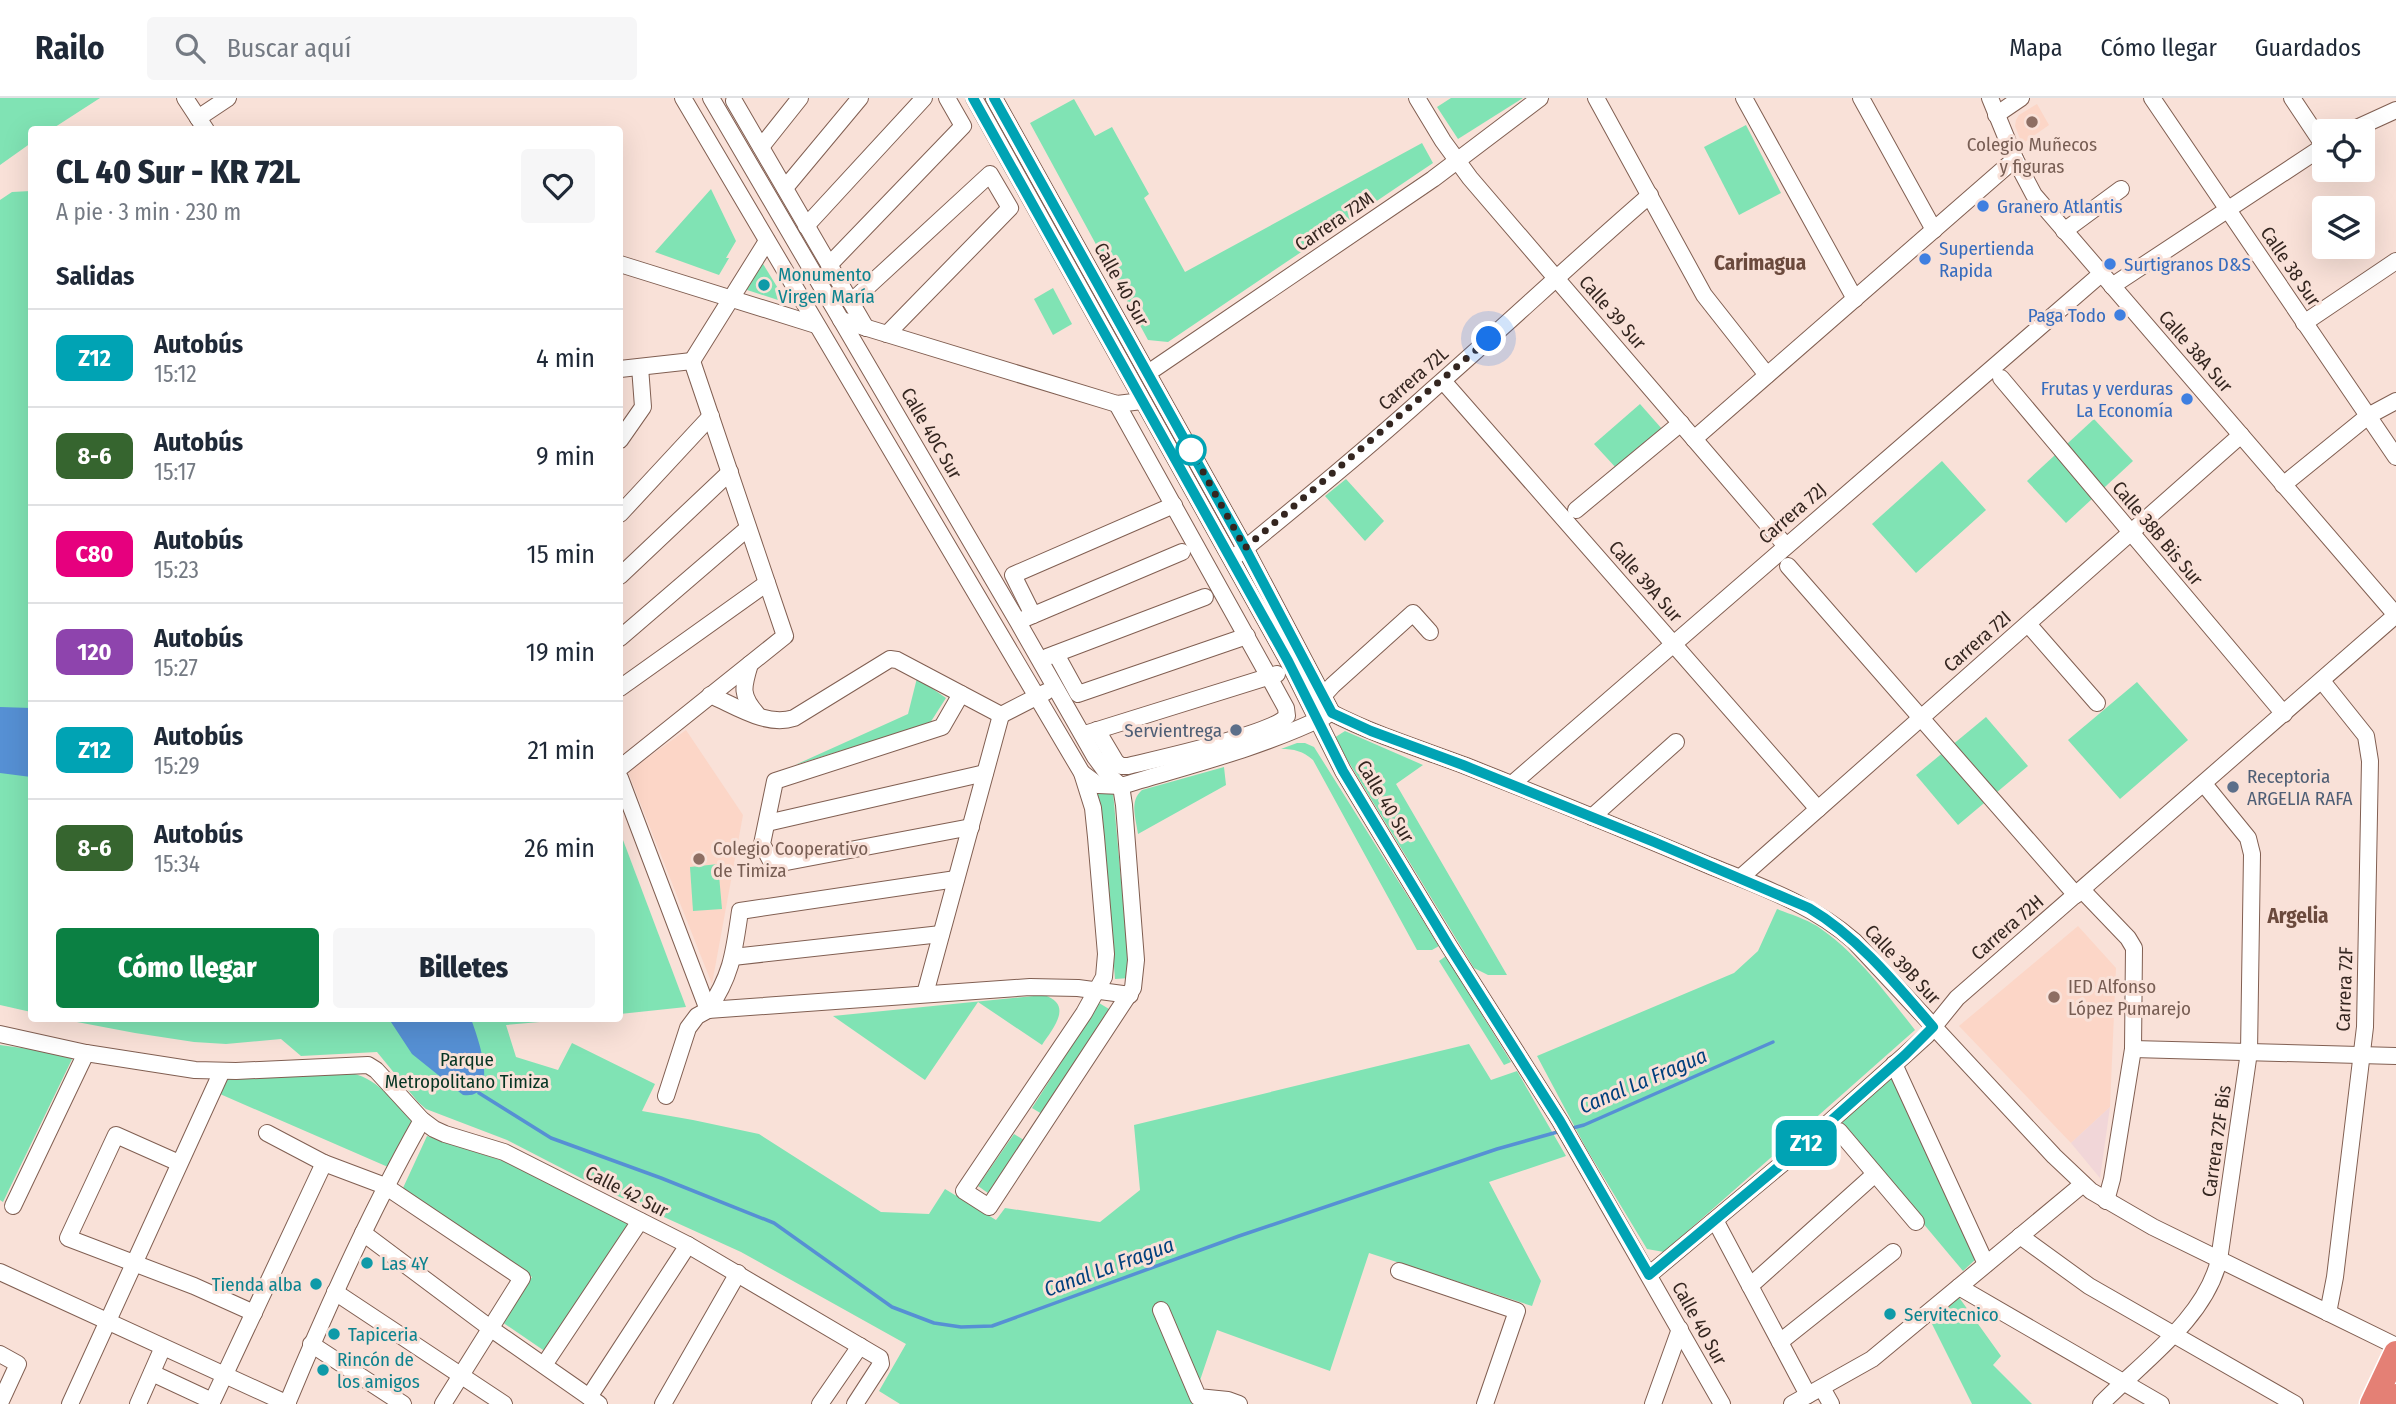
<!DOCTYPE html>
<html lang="es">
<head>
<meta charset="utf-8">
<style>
	body { margin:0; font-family:"Fira Sans Condensed",sans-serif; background:#f6f6f7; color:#1f2937; height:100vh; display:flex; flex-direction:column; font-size:26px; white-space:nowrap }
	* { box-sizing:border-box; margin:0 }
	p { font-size:23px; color:#747a83 }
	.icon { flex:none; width:38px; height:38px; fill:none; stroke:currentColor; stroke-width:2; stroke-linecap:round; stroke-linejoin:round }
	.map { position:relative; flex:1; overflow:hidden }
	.side { position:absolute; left:28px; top:28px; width:595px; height:896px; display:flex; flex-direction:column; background:#fff; border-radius:7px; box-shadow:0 7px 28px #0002 }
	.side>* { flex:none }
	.badge { padding:0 14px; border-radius:10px; font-size:24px; line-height:46px }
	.fabs { position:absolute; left:2312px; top:21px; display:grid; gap:14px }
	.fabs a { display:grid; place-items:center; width:63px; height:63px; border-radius:7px; background:#fff; box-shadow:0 7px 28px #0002; font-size:35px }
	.you { position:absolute; width:35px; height:35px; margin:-18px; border:5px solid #fff; border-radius:50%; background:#1a73e8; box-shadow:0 0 0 10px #1a73e833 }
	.map>.badge { position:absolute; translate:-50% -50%; box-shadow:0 0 0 4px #fff }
	h2 { padding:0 28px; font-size:26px; line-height:63px }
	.round { display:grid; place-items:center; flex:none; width:74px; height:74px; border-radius:7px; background:#f6f6f7 }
	.head { display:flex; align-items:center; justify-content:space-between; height:119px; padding:0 28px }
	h1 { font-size:33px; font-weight:800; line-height:52px }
	.button { display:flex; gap:14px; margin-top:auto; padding:14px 28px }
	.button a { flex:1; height:80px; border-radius:7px; background:#0b8043; color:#fff; font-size:28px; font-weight:800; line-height:80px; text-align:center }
	.button a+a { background:#f6f6f7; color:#1f2937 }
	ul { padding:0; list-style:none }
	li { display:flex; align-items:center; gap:21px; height:98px; padding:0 28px; border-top:2px solid #e0e1e3 }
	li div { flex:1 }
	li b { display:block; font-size:26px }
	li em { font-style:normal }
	li .badge { min-width:77px; font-weight:700; text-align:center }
	header { display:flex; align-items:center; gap:42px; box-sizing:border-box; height:98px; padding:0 35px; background:#fff; border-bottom:2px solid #e0e1e3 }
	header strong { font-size:33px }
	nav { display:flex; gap:38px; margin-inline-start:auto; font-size:24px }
	.search { width:490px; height:63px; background:#f6f6f7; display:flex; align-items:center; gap:18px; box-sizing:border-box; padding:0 24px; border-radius:7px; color:#747a83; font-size:26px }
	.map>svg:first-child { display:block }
	.built { fill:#fcd6c7 }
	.medical { fill:#f1d6d8 }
	.green { fill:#80e3b4 }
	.water { fill:#5690d4 }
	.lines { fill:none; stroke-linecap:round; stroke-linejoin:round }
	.stream { stroke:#5690d4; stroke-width:3.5 }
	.minor-casing { stroke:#815f52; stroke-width:18 }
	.highway-casing { stroke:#fff; stroke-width:27 }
	.minor { stroke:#fff; stroke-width:16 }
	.highway { stroke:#e48075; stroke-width:24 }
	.line-casing { stroke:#fff; stroke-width:16 }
	.line { stroke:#00a3b4; stroke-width:10 }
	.walk { stroke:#342620; stroke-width:7; stroke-dasharray:0 12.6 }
	.education-dot { fill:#8d6e63; stroke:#f9e1d8; stroke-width:2.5 }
	.shop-dot { fill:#3f7fe0; stroke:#f9e1d8; stroke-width:2.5 }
	.culture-dot { fill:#0f9aa8; stroke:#f9e1d8; stroke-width:2.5 }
	.stop-dot { fill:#fff; stroke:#00a3b4; stroke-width:3.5 }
	.service-dot { fill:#5c6f8a; stroke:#f9e1d8; stroke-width:2.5 }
	.labels { text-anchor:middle; stroke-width:6; stroke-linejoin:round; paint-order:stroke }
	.education-label { font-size:19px; fill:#785e54; stroke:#f9e1d8; text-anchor:start }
	.shop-label { font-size:19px; fill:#366cbe; stroke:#f9e1d8; text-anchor:start }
	.street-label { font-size:19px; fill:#342620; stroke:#f9e1d8 }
	.culture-label { font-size:19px; fill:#0d838f; stroke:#f9e1d8; text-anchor:start }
	.service-label { font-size:19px; fill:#4e5e75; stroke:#f9e1d8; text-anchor:end }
	.park-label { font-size:19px; fill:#053523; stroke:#f9e1d8 }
	.neighbourhood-label { font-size:21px; font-weight:bold; fill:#6b4a3d; stroke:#f9e1d8 }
	.water-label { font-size:21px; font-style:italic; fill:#00407d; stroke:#f9e1d8 }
</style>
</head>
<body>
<header>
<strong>Railo</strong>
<div class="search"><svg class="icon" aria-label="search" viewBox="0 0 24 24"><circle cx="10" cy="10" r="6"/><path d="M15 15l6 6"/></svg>Buscar aquí</div>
<nav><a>Mapa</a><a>Cómo llegar</a><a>Guardados</a></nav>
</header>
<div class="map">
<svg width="2396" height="1306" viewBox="0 0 2396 1306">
	<rect width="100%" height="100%" fill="#f9e1d8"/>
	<g class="built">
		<path d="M2037 6 2049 27 2022 46 2015 28 2016 22 2019 17Z"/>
		<path d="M686 632 743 717 712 886 628 674Z"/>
		<path d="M2078 828 2116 870 2110 1009 2071 1045 1959 928Z"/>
	</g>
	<path class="medical" d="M2110 1009 2100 1080 2071 1045Z"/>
	<g class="green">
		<path d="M0 0H100L52 31 32 32 31 45 0 67Z"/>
		<path d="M1451 0H1523L1458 41 1437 9Z"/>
		<path d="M1074 1 1095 38 1112 29 1149 96 1144 100 1185 174 1422 45 1433 65 1168 244 1148 242 1030 25Z"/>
		<path d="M1746 27 1781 95 1739 117 1704 49Z"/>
		<path d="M711 91 736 143 726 160H729L719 177 655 154Z"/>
		<path d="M31 93V914L0 907V102L12 94Z"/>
		<path d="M760 161 787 205 744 191Z"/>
		<path d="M1053 190 1072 226 1053 237 1034 201Z"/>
		<path d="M1640 306 1662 331 1617 371 1594 346Z"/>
		<path d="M2094 321 2133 363 2066 425 2027 383Z"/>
		<path d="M1942 363 1986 412 1916 475 1872 426Z"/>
		<path d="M1346 381 1384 423 1365 443 1325 398Z"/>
		<path d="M917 580 946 600 930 625 795 667 908 616Z"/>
		<path d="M2137 584 2188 642 2120 701 2068 642Z"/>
		<path d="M1986 619 2028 668 1958 727 1916 677Z"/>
		<path d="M1345 633 1423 667 1396 686 1507 877H1488L1474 870 1334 640Z"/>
		<path d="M1297 645H1305L1314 649 1439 848 1432 852H1417L1313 662C1303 653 1294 651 1281 651Z"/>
		<path d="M1224 669 1226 687 1138 736C1136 720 1129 703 1142 692Z"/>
		<path d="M1095 692 1113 694 1130 880 1115 881 1102 717Z"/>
		<path d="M620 734 686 909 620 916Z"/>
		<path d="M718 766 722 811 693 813 690 769Z"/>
		<path d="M1777 811C1790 816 1806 821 1817 828 1857 855 1886 895 1915 932L1664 1154 1647 1151 1586 1050 1537 958 1734 875 1758 853Z"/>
		<path d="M1446 858 1511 964 1504 967 1439 863Z"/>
		<path d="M1044 897C1074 907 1053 930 1042 947L978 904 925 982 833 918Z"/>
		<path d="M1099 905 1109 911 1042 1016 1032 1010Z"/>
		<path d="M61 921H574L506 927 516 959 558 972 572 945 655 986 642 1013 693 1022 759 1036 881 1114 929 1116 945 1091 996 1122 1005 1110 1100 1124 1140 1092 1134 1027 1469 946 1491 982 1517 973 1566 1058 1489 1084 1541 1183 1532 1208 1369 1155 1330 1273 1217 1232 1192 1306H900L879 1293 906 1246 741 1154 600 1090 507 1042 426 1011 418 1004 377 954 301 958 281 941 226 946 194 944 135 935Z"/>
		<path d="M0 947 74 957 3 1104 0 1102Z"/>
		<path d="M347 974C376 979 393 1002 413 1022L388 1069 220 996 227 981Z"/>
		<path d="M1894 977 1976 1161 1963 1173 1839 1025Z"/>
		<path d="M1014 1036 1024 1042 988 1095 978 1088Z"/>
		<path d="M427 1038 512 1066 629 1126 546 1254 502 1224 532 1179 403 1090Z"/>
		<path d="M1958 1198 2001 1258 1993 1267 2032 1306H1972L1929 1220Z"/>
	</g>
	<g class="water">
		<path d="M0 609 31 610V679L0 675Z"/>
		<path d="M389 921H471C478 940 501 1002 463 997L412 956Z"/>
	</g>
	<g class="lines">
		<g class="stream">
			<path d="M479 995 551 1040 661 1080 774 1125 892 1209 934 1225 961 1229 992 1228 1239 1138 1497 1051 1561 1033"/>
			<path d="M1569 1031 1584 1027 1773 944"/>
		</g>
		<g class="minor-casing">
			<g id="minor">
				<path d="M185 0 206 32"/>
				<path d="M683 0 1082 675 1093 710 1096 739 1106 856 1104 879 1084 915 964 1093 989 1109 1133 890 1136 862 1124 707 1121 688"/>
				<path d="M711 0 1018 524 1095 659 1109 678 1121 688"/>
				<path d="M974 0 1288 563 1343 673 1449 848 1560 1023 1722 1306"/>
				<path d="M994 0 1245 450 1332 615"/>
				<path d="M1417 0 1443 43 1470 80 1786 448"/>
				<path d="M1596 0 1704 197 1767 277"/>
				<path d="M1744 0 1855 201"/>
				<path d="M1861 0 1934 132"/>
				<path d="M2152 0 2396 359"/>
				<path d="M2292 0 2324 48"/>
				<path d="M734 3 866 230"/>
				<path d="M1996 17 2021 0"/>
				<path d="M198 20 228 0"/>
				<path d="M2350 33 2396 12"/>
				<path d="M761 49 800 0"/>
				<path d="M785 90 860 0"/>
				<path d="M806 128 924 0"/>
				<path d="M2064 133 2121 91"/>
				<path d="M620 166 816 227"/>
				<path d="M829 167 963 28 947 0"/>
				<path d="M2112 188 2324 48"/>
				<path d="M851 204 990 76 1010 110 887 236"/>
				<path d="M841 222 1117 306 1142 303"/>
				<path d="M2304 225 2396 163"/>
				<path d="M692 263 767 143"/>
				<path d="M620 271 692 263"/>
				<path d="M1148 275 1433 81 1540 0"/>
				<path d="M2001 280 2284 616"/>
				<path d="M1443 283 1818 711"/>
				<path d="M1694 341 2015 61"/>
				<path d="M620 342 643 309 640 269"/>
				<path d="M2283 387 2368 318 2396 303"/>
				<path d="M1576 412 1681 325"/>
				<path d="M620 416 711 318"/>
				<path d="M1237 457C1303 403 1369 349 1432 292 1505 228 1576 161 1650 97"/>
				<path d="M1788 468 2076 797"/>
				<path d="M620 478 730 374"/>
				<path d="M1033 517 1013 477 1174 407"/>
				<path d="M1024 521 1182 454"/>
				<path d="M2028 526 2097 605"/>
				<path d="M620 540 748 430"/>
				<path d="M1056 556 1078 596 1247 538"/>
				<path d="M1047 559 1205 499"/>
				<path d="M750 566C743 589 740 597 757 616"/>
				<path d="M2322 583 2366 638 2370 663 2365 929 2335 1179 2328 1215"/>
				<path d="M620 590 767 485"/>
				<path d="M961 596 942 629 775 683 762 746 772 765 776 766 971 729"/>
				<path d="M710 597C736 608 766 629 794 620L890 561 897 562 1001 617"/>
				<path d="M1323 598 1333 587 1413 515 1430 534"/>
				<path d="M1332 615C1375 637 1421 651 1466 668 1547 700 1628 733 1708 767 1759 788 1812 806 1854 843L2054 1058 2091 1093 2153 1129 2396 1248"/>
				<path d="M1001 617 1046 594"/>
				<path d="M1097 632 1116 664 1121 668H1128C1157 661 1272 636 1287 618L1286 610 1269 579 1117 306"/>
				<path d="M1088 635 1277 576"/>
				<path d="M620 670 785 538 692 263"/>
				<path d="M1082 675 1098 687 1121 688C1190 667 1261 650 1326 618"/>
				<path d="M620 680 708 912"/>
				<path d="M1512 686 2101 176"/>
				<path d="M1592 719 1676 644"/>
				<path d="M767 725 985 675"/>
				<path d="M1740 780 2241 337"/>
				<path d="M2082 792 2128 840 2134 850 2133 951 2112 1081 2106 1103"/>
				<path d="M733 859 941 836"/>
				<path d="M925 896 1001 617"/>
				<path d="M708 912C732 877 734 854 740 813L956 781"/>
				<path d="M0 936 86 955 195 972 236 973 368 967 376 972 422 1022 434 1031 445 1036 504 1054 688 1147 880 1260 881 1266 855 1306"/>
				<path d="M2133 951 2396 958"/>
				<path d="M1894 966 1986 1166"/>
				<path d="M666 998 688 930 697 918 708 912 1030 889 1078 890 1130 897"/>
				<path d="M1839 1033 1916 1124"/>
				<path d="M267 1035 324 1065 385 1088 522 1180 443 1306"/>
				<path d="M179 1065 116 1037 68 1140 194 1188 254 1215"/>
				<path d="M13 1108 86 955"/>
				<path d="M1715 1122 1808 1297"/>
				<path d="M363 1135 490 1230 599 1306"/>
				<path d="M2020 1138 2089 1188 2295 1306"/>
				<path d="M1399 1173 1517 1213 1485 1306"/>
				<path d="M0 1174 288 1306"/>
				<path d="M1649 1177 1789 1060 1905 957 1927 937 1957 900 2396 517 2034 97 2015 61 1990 0"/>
				<path d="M1750 1188 1875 1076"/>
				<path d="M1959 1189 2161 1306"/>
				<path d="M335 1194 504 1306"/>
				<path d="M1161 1212 1198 1299 1228 1302 1239 1306"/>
				<path d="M1780 1244 1893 1154"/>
				<path d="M311 1246 403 1306"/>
				<path d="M0 1256 18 1266 0 1305"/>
				<path d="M544 1267 640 1123"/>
				<path d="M152 1275 212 1303"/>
				<path d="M1822 1290 1831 1306"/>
				<path d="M589 1299 688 1147"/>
				<path d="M70 1306 222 973"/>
				<path d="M138 1306 163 1249"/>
				<path d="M211 1306 324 1065"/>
				<path d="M287 1306C327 1209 370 1114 422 1022"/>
				<path d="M663 1306 738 1175"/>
				<path d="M820 1306 860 1248"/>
				<path d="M1653 1306 1680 1231"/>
				<path d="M1792 1306 1872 1261 2083 1086"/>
				<path d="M2101 1306C2142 1264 2205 1221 2219 1162L2249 954 2252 756 2248 740 2204 686"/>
			</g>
		</g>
		<g class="highway-casing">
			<g id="highway">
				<path d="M2372 1306 2396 1255"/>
				<path d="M2392 1306 2396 1298"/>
			</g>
		</g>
		<use href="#minor" class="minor"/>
		<use href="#highway" class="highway"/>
	</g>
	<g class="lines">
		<g class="line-casing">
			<path id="line" d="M973 0 1288 563 1343 673 1449 848 1560 1023 1649 1177 1789 1060 1905 957 1933 929C1896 886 1858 839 1809 810L1654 744 1463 667 1371 633 1332 615 1245 450 994 0"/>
		</g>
		<use href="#line" class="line"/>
		<path class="walk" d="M1191 352 1245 450 1489 241"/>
	</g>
	<g class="education-dot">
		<circle cx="2032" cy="24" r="7"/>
		<circle cx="699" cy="761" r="7"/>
		<circle cx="2054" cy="899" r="7"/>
	</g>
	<g class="shop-dot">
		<circle cx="1983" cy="108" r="7"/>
		<circle cx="1925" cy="161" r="7"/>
		<circle cx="2110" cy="166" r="7"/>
		<circle cx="2120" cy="217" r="7"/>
		<circle cx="2187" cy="301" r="7"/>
	</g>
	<g class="culture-dot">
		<circle cx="764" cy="187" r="7"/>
		<circle cx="367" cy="1165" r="7"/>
		<circle cx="316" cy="1186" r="7"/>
		<circle cx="1890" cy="1216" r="7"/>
		<circle cx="334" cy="1236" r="7"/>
		<circle cx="323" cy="1272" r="7"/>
	</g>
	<circle class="stop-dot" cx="1191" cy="352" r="14"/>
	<g class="service-dot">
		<circle cx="1236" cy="632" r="7"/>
		<circle cx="2233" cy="689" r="7"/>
	</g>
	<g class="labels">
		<g class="education-label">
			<text x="2032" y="53" text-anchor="middle">Colegio Muñecos<tspan x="2032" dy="22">y figuras</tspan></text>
			<text x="713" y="757">Colegio Cooperativo<tspan x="713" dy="22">de Timiza</tspan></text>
			<text x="2068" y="895">IED Alfonso<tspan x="2068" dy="22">López Pumarejo</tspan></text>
		</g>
		<g class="shop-label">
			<text x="1997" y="115">Granero Atlantis</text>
			<text x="1939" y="157">Supertienda<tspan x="1939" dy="22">Rapida</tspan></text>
			<text x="2124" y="173">Surtigranos D&amp;S</text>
			<text x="2106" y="224" text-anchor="end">Paga Todo</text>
			<text x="2173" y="297" text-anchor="end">Frutas y verduras<tspan x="2173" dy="22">La Economía</tspan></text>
		</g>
		<g class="street-label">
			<text transform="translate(1334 123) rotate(-34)" y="7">Carrera 72M</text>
			<text transform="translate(2291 168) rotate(56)" y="7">Calle 38 Sur</text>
			<text transform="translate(1122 186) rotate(61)" y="7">Calle 40 Sur</text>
			<text transform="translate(1613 214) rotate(49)" y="7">Calle 39 Sur</text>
			<text transform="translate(2196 253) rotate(49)" y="7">Calle 38A Sur</text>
			<text transform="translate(1413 280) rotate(-41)" y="7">Carrera 72L</text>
			<text transform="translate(932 335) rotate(60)" y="7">Calle 40C Sur</text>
			<text transform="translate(1792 415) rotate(-41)" y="7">Carrera 72J</text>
			<text transform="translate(2158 435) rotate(50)" y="7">Calle 38B Bis Sur</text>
			<text transform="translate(1646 483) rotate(49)" y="7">Calle 39A Sur</text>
			<text transform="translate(1977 543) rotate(-41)" y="7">Carrera 72I</text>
			<text transform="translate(1386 703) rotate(59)" y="7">Calle 40 Sur</text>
			<text transform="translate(2007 829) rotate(-41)" y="7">Carrera 72H</text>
			<text transform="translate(1903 866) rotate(47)" y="7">Calle 39B Sur</text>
			<text transform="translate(2344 891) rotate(-88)" y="7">Carrera 72F</text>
			<text transform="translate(2216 1043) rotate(-82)" y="7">Carrera 72F Bis</text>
			<text transform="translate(627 1093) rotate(27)" y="7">Calle 42 Sur</text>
			<text transform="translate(1700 1225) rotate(61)" y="7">Calle 40 Sur</text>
		</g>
		<g class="culture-label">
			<text x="778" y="183">Monumento<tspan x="778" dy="22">Virgen María</tspan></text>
			<text x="381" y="1172">Las 4Y</text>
			<text x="302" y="1193" text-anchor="end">Tienda alba</text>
			<text x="1904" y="1223">Servitecnico</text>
			<text x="348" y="1243">Tapiceria</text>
			<text x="337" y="1268">Rincón de<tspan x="337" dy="22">los amigos</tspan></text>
		</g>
		<g class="service-label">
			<text x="1222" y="639">Servientrega</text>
			<text x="2247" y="685" text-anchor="start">Receptoria<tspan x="2247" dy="22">ARGELIA RAFA</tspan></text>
		</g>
		<g class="park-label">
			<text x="467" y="968">Parque<tspan x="467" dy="22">Metropolitano Timiza</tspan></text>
		</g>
		<g class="neighbourhood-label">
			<text x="1760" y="172">Carimagua</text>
			<text x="2298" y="825">Argelia</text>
		</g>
		<g class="water-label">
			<text transform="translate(1643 983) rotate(-23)" y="7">Canal La Fragua</text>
			<text transform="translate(1109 1169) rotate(-20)" y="7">Canal La Fragua</text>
		</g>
	</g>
</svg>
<div class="fabs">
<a><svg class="icon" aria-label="locate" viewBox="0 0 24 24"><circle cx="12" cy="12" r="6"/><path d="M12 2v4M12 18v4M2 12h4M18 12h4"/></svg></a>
<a><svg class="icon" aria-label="layers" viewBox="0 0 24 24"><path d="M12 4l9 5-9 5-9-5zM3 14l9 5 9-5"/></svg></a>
</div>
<div class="you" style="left:1489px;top:241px"></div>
<b class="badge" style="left:1806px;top:1045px;background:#00a3b4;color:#fff">Z12</b>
<section class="side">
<div class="head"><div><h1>CL 40 Sur - KR 72L</h1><p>A pie · 3 min · 230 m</p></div><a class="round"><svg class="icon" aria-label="heart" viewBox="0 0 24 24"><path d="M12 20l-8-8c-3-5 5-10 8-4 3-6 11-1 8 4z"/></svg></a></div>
<h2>Salidas</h2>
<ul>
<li><span class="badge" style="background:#00a3b4;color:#fff">Z12</span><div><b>Autobús</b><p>15:12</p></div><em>4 min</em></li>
<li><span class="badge" style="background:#36652f;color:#fff">8-6</span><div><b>Autobús</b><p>15:17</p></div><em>9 min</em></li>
<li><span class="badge" style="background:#e6007e;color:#fff">C80</span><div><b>Autobús</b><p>15:23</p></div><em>15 min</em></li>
<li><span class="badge" style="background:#8e44ad;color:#fff">120</span><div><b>Autobús</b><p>15:27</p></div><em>19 min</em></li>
<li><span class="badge" style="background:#00a3b4;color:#fff">Z12</span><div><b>Autobús</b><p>15:29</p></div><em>21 min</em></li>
<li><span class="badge" style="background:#36652f;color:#fff">8-6</span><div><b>Autobús</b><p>15:34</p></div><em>26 min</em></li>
</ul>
<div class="button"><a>Cómo llegar</a><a>Billetes</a></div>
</section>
</div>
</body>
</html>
